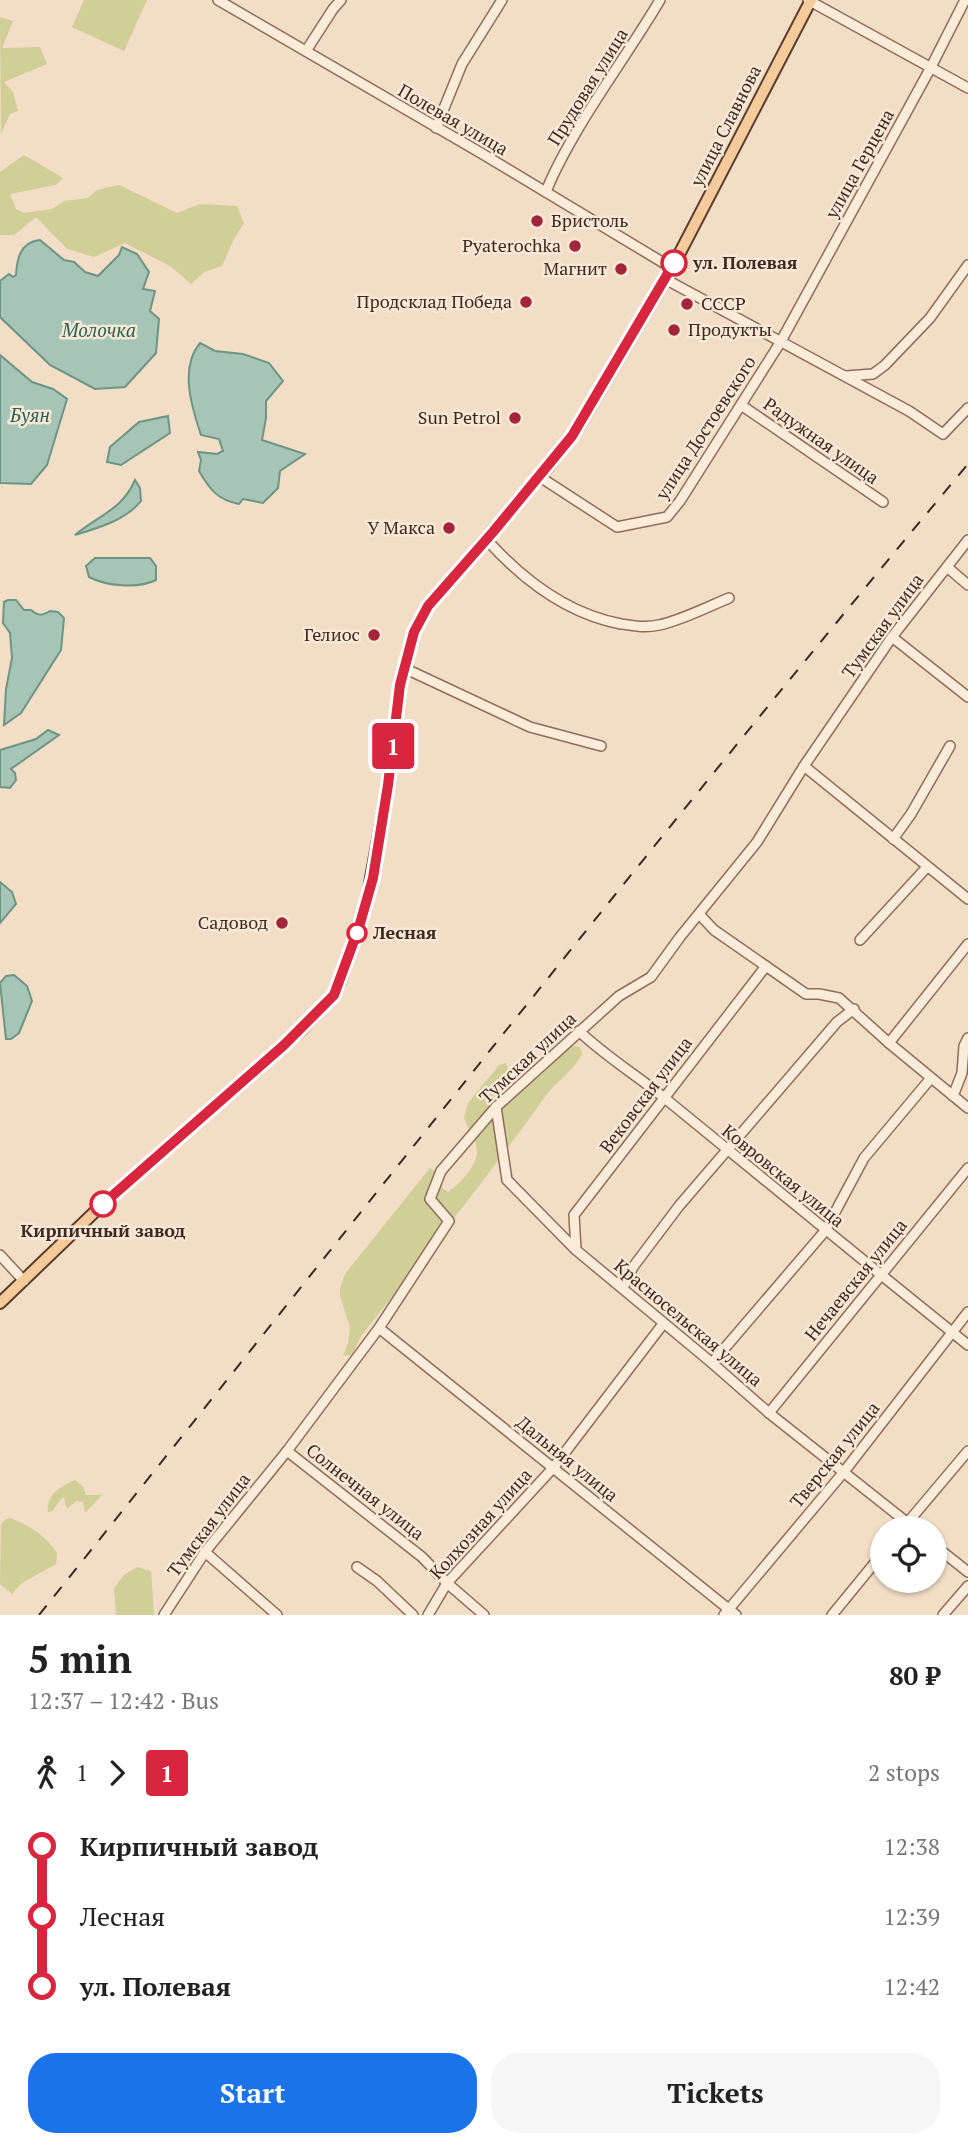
<!DOCTYPE html>
<html lang="en">
<head>
<meta charset="utf-8">
<style>
	body { margin:0; font-family:"PT Serif",serif; background:#f6f6f6; color:#222; height:100vh; display:flex; flex-direction:column; font-size:26px; white-space:nowrap }
	* { box-sizing:border-box; margin:0 }
	p { font-size:23px; color:#767676 }
	.icon { flex:none; width:38px; height:38px; fill:none; stroke:currentColor; stroke-width:2; stroke-linecap:round; stroke-linejoin:round }
	.map { position:relative; height:1615px; overflow:hidden }
	.drawer { display:flex; flex-direction:column; background:#fff; flex:1 }
	.drawer>* { flex:none }
	.badge { padding:0 14px; border-radius:5px; font-size:24px; line-height:46px }
	.fabs { position:absolute; left:870px; top:1516px; display:grid; gap:14px }
	.fabs a { display:grid; place-items:center; width:77px; height:77px; border-radius:50%; background:#fff; box-shadow:0 2px 5px #0004; font-size:35px }
	.map>.badge { position:absolute; translate:-50% -50%; box-shadow:0 0 0 4px #fff }
	.legs { display:flex; align-items:center; gap:10px; height:77px; padding:0 28px; font-size:23px }
	.legs p { margin-inline-start:auto }
	.head { display:flex; align-items:center; justify-content:space-between; height:119px; padding:0 28px }
	h1 { font-size:38px; font-weight:800; line-height:52px }
	.cta { display:flex; gap:14px; margin-top:auto; padding:14px 28px }
	.cta a { flex:1; height:80px; border-radius:28px; background:#1a73e8; color:#fff; font-size:28px; font-weight:800; line-height:80px; text-align:center }
	.cta a+a { background:#f6f6f6; color:#222 }
	ul { padding:0 28px; list-style:none }
	li { display:flex; align-items:center; gap:24px; height:70px; font-size:26px }
	li i { display:grid; place-items:center; width:10px; height:100%; margin:0 9px; background:currentColor }
	li i::after { content:''; width:18px; height:18px; margin:-9px; border:5px solid; border-radius:50%; background:#fff }
	li p { margin-inline-start:auto }
	li:first-child i { background:linear-gradient(#0000 50%,currentColor 0) }
	li:last-child i { background:linear-gradient(currentColor 50%,#0000 0) }
	.map>svg:first-child { display:block }
	.green { fill:#d1ce98 }
	.water { fill:#a7c5b7; stroke:#6d9484; stroke-width:2 }
	.lines { fill:none; stroke-linecap:round; stroke-linejoin:round }
	.minor-casing { stroke:#8f6d5a; stroke-width:12 }
	.major-casing { stroke:#5c3c2e; stroke-width:14 }
	.minor { stroke:#fbecda; stroke-width:9 }
	.major { stroke:#f6cb9c; stroke-width:10 }
	.rail { stroke:#3e281f; stroke-width:2; stroke-dasharray:12 12; stroke-linecap:butt }
	.line-1-casing { stroke:#fff; stroke-width:16 }
	.line-1 { stroke:#d7263d; stroke-width:10 }
	.poi-dot { fill:#a2253b; stroke:#f8e9d6; stroke-width:2.5 }
	.stop-1-dot { fill:#fff; stroke:#d7263d; stroke-width:3.5 }
	.labels { text-anchor:middle; stroke-width:5; stroke-linejoin:round; paint-order:stroke }
	.street-label { font-size:18px; fill:#3e281f; stroke:#f8e9d6 }
	.poi-label { font-size:18px; fill:#3e281f; stroke:#f8e9d6; text-anchor:end }
	.stop-label { font-size:18px; font-weight:bold; fill:#3e281f; stroke:#f8e9d6; text-anchor:start }
	.water-label { font-size:19px; font-style:italic; fill:#2d5e53; stroke:#f8e9d6 }
</style>
</head>
<body>
<div class="map">
<svg width="968" height="1615" viewBox="0 0 968 1615">
	<rect width="100%" height="100%" fill="#f2ddc6"/>
	<g class="green">
		<path d="M84 0H147L124 51 72 27Z"/>
		<path d="M0 17 13 21 2 48 40 47 47 64 4 82 13 92 18 111 10 114 1 134Z"/>
		<path d="M24 155 63 178 56 185 10 194 16 209 24 213 52 209 64 201 88 198 97 190 119 185 177 213 200 204 237 206 244 223 234 239 222 266 204 272 191 284 170 266 125 243 94 257 67 249 36 217 14 235H0V172Z"/>
		<path d="M572 1046 580 1047 582 1054C574 1071 555 1082 544 1098 486 1180 423 1257 361 1336L352 1355 343 1356 348 1343 350 1327 340 1296V1288L345 1274 430 1168 437 1172 442 1188 448 1192C459 1185 478 1165 477 1151 476 1140 468 1128 464 1118L468 1103 499 1065 506 1063 510 1077 516 1083C550 1083 546 1058 572 1046Z"/>
		<path d="M75 1480 83 1487 86 1495H102L85 1513 83 1502 76 1501 67 1509 64 1498H62L52 1511 48 1512C46 1495 61 1486 75 1480Z"/>
		<path d="M11 1518C31 1527 45 1535 57 1553L56 1564 22 1583 12 1594 0 1584 1 1524 6 1519Z"/>
		<path d="M137 1567 151 1571 154 1615H116L114 1588 124 1575Z"/>
	</g>
	<g class="water">
		<path d="M40 240 64 260 74 262 85 272 98 276 119 255 122 247 137 254 149 272 143 289 155 291 150 311 159 319 156 353 125 387 95 389 50 365 0 317V281L9 274 13 277 16 275C17 259 20 242 40 240Z"/>
		<path d="M200 343 215 351 243 354 269 363 283 381 266 401V418L262 440 305 454 280 471 278 488 263 503 243 499 239 504C218 500 210 490 199 471L201 460 198 452 217 454 223 451 219 439 201 435C192 408 179 368 200 343Z"/>
		<path d="M0 355 32 382 53 389 67 399 47 465 31 484 0 483Z"/>
		<path d="M168 416 170 433 121 465 107 462 110 447 139 422Z"/>
		<path d="M135 480 140 488 141 501C126 520 98 528 75 535 99 515 122 510 135 480Z"/>
		<path d="M95 558H150L156 566V580C138 589 106 586 89 577L86 566Z"/>
		<path d="M8 600H16L24 610H31C38 616 42 616 50 611L58 612 64 618 61 650 21 713 4 725 6 689 12 658 10 633 3 623 4 602Z"/>
		<path d="M48 730 59 735 11 769 15 773 16 780 10 788 0 787V750L36 739Z"/>
		<path d="M0 882 12 892 16 904 0 923Z"/>
		<path d="M14 975 27 986 32 1001 19 1033 11 1039H6L0 983 6 976Z"/>
	</g>
	<g class="lines">
		<g class="minor-casing">
			<g id="minor">
				<path d="M218 0 481 153 672 268"/>
				<path d="M808 0 968 88"/>
				<path d="M306 51 333 9 341 0"/>
				<path d="M436 128 462 64 502 0"/>
				<path d="M546 192C554 170 566 150 578 129 604 85 634 44 660 0"/>
				<path d="M665 279 909 411 943 434 968 408"/>
				<path d="M846 376 873 374 885 365 930 318 968 265"/>
				<path d="M741 405 883 502"/>
				<path d="M540 477 617 527 667 517 680 501 780 343 930 69 965 0"/>
				<path d="M487 540C523 580 567 614 621 624 634 626 646 628 659 625 682 620 707 607 729 598"/>
				<path d="M947 567 968 585"/>
				<path d="M892 637 968 697"/>
				<path d="M404 668 530 727 601 746"/>
				<path d="M804 766 968 899"/>
				<path d="M893 839 911 814 950 746"/>
				<path d="M700 915 714 930 806 994H819L839 998 889 1043 968 1108"/>
				<path d="M860 940 927 867"/>
				<path d="M579 1031C606 1057 638 1076 667 1100 767 1181 867 1264 968 1345"/>
				<path d="M889 1043 968 944"/>
				<path d="M953 1096 962 1073 964 1046 968 1038"/>
				<path d="M496 1107 507 1180 576 1250 712 1363 769 1413 914 1528"/>
				<path d="M576 1250 574 1215 766 966"/>
				<path d="M0 1255 24 1281"/>
				<path d="M623 1288 633 1267 679 1206 837 1022 854 1009"/>
				<path d="M379 1328 736 1615"/>
				<path d="M712 1363 825 1231 864 1158 931 1078"/>
				<path d="M769 1413 968 1168"/>
				<path d="M287 1451 422 1557 447 1583 484 1615"/>
				<path d="M903 1528 968 1451"/>
				<path d="M934 1545 968 1572"/>
				<path d="M205 1552 277 1615"/>
				<path d="M357 1567 377 1581 413 1615"/>
				<path d="M164 1615 205 1552 287 1451 379 1328 449 1221 430 1199 441 1171 496 1107 619 996 651 977 680 937 757 842 804 766 892 637 968 540"/>
				<path d="M428 1615 447 1583 553 1468 663 1324"/>
				<path d="M724 1615 843 1473 968 1312"/>
				<path d="M832 1615 882 1554"/>
				<path d="M943 1615 968 1586"/>
			</g>
		</g>
		<g class="major-casing">
			<path id="major" d="M0 1303 105 1202 302 1029 334 995 340 982 367 900 388 785 400 685 414 632 428 606 548 467 579 426 672 268 811 0"/>
		</g>
		<use href="#minor" class="minor"/>
		<use href="#major" class="major"/>
		<path class="rail" d="M39 1615C348 1230 652 842 968 464"/>
	</g>
	<g class="lines">
		<g class="line-1-casing">
			<path id="line-1" d="M103 1204 284 1045 334 995 359 927 373 878 388 785 400 685 414 632 428 606 493 532 572 436 674 263"/>
		</g>
		<use href="#line-1" class="line-1"/>
	</g>
	<g class="poi-dot">
		<circle cx="537" cy="221" r="7"/>
		<circle cx="575" cy="246" r="7"/>
		<circle cx="621" cy="269" r="7"/>
		<circle cx="526" cy="302" r="7"/>
		<circle cx="687" cy="304" r="7"/>
		<circle cx="674" cy="330" r="7"/>
		<circle cx="515" cy="418" r="7"/>
		<circle cx="449" cy="528" r="7"/>
		<circle cx="374" cy="635" r="7"/>
		<circle cx="282" cy="923" r="7"/>
	</g>
	<g class="stop-1-dot">
		<circle cx="674" cy="263" r="12"/>
		<circle cx="357" cy="933" r="9"/>
		<circle cx="103" cy="1204" r="12"/>
	</g>
	<g class="labels">
		<g class="street-label">
			<text transform="translate(588 87) rotate(-58)" y="6">Прудовая улица</text>
			<text transform="translate(453 120) rotate(30)" y="6">Полевая улица</text>
			<text transform="translate(726 126) rotate(-63)" y="6">улица Славнова</text>
			<text transform="translate(860 164) rotate(-61)" y="6">улица Герцена</text>
			<text transform="translate(706 428) rotate(-57)" y="6">улица Достоевского</text>
			<text transform="translate(821 441) rotate(35)" y="6">Радужная улица</text>
			<text transform="translate(883 626) rotate(-54)" y="6">Тумская улица</text>
			<text transform="translate(528 1058) rotate(-43)" y="6">Тумская улица</text>
			<text transform="translate(646 1095) rotate(-53)" y="6">Вековская улица</text>
			<text transform="translate(783 1176) rotate(39)" y="6">Ковровская улица</text>
			<text transform="translate(856 1280) rotate(-51)" y="6">Нечаевская улица</text>
			<text transform="translate(688 1323) rotate(40)" y="6">Красносельская улица</text>
			<text transform="translate(835 1455) rotate(-51)" y="6">Тверская улица</text>
			<text transform="translate(567 1459) rotate(39)" y="6">Дальняя улица</text>
			<text transform="translate(365 1492) rotate(38)" y="6">Солнечная улица</text>
			<text transform="translate(481 1524) rotate(-48)" y="6">Колхозная улица</text>
			<text transform="translate(209 1525) rotate(-53)" y="6">Тумская улица</text>
		</g>
		<g class="poi-label">
			<text x="551" y="227" text-anchor="start">Бристоль</text>
			<text x="561" y="252">Pyaterochka</text>
			<text x="607" y="275">Магнит</text>
			<text x="512" y="308">Продсклад Победа</text>
			<text x="701" y="310" text-anchor="start">СССР</text>
			<text x="688" y="336" text-anchor="start">Продукты</text>
			<text x="501" y="424">Sun Petrol</text>
			<text x="435" y="534">У Макса</text>
			<text x="360" y="641">Гелиос</text>
			<text x="268" y="929">Садовод</text>
		</g>
		<g class="stop-label">
			<text x="693" y="269">ул. Полевая</text>
			<text x="373" y="939">Лесная</text>
			<text x="103" y="1237" text-anchor="middle">Кирпичный завод</text>
		</g>
		<g class="water-label">
			<text x="99" y="337">Молочка</text>
			<text x="30" y="422">Буян</text>
		</g>
	</g>
</svg>
<div class="fabs">
<a><svg class="icon" aria-label="locate" viewBox="0 0 24 24"><circle cx="12" cy="12" r="6"/><path d="M12 2v4M12 18v4M2 12h4M18 12h4"/></svg></a>
</div>
<b class="badge" style="left:393px;top:746px;background:#d7263d;color:#fff">1</b>
</div>
<section class="drawer">
<div class="head"><div><h1>5 min</h1><p>12:37 – 12:42 · Bus</p></div><b>80 ₽</b></div>
<div class="legs"><svg class="icon" aria-label="walk" viewBox="0 0 24 24"><circle cx="13" cy="4" r="2"/><path d="M13 8l-2 6 4 7M11 14l-3 7M7 12l3-4h3l4 4"/></svg>1<svg class="icon" aria-label="forward" viewBox="0 0 24 24"><path d="M9 5l7 7-7 7"/></svg><b class="badge" style="background:#d7263d;color:#fff">1</b><p>2 stops</p></div>
<ul>
<li><i style="color:#d7263d"></i><b>Кирпичный завод</b><p>12:38</p></li>
<li><i style="color:#d7263d"></i><span>Лесная</span><p>12:39</p></li>
<li><i style="color:#d7263d"></i><b>ул. Полевая</b><p>12:42</p></li>
</ul>
<div class="cta"><a>Start</a><a>Tickets</a></div>
</section>
</body>
</html>
